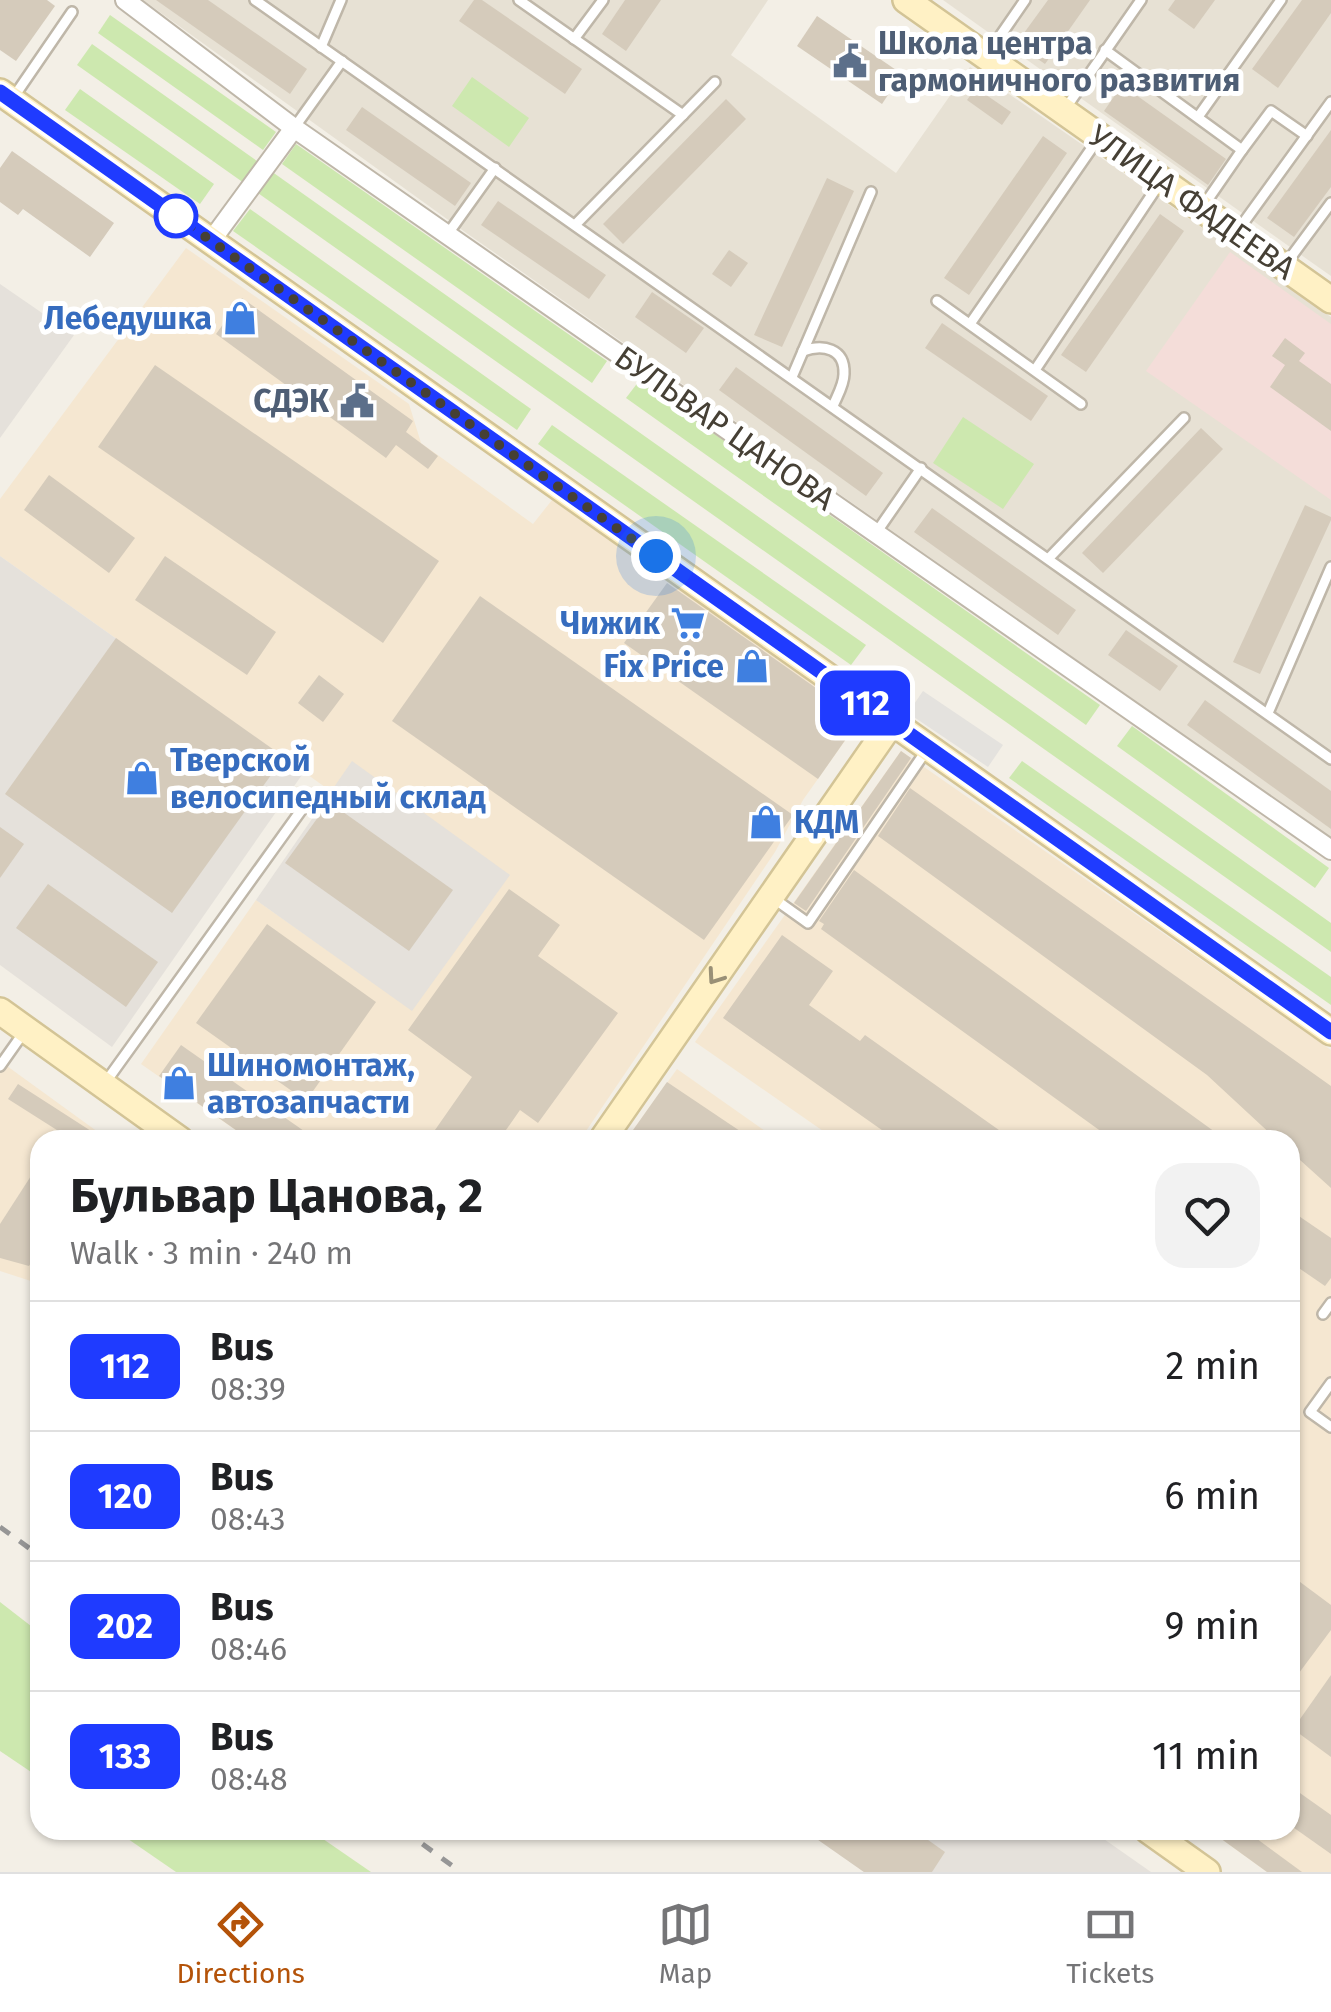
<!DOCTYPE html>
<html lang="en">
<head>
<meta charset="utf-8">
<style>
	body { margin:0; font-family:"Fira Sans",sans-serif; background:#f2f2f2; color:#202124; height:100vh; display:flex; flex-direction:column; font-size:38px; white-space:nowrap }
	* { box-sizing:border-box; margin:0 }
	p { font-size:32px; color:#757577 }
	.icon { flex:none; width:55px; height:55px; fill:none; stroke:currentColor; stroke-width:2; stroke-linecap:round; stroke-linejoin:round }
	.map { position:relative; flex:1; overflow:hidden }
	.side { position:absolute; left:30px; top:1130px; width:1270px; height:710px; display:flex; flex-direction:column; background:#fff; border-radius:30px; box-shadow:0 2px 8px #0004 }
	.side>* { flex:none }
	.badge { padding:0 20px; border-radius:15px; font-size:35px; line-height:65px }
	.you { position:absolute; width:50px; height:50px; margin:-25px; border:8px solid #fff; border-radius:50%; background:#1a73e8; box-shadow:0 0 0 15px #1a73e833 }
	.map>.badge { position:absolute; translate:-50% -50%; box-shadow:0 0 0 5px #fff }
	.round { display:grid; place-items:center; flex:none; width:105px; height:105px; border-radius:30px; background:#f2f2f2 }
	.head { display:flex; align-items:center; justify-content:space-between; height:170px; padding:0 40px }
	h1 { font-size:48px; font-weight:700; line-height:75px }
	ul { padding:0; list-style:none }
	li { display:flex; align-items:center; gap:30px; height:130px; padding:0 40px; border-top:2px solid #e0e0e0 }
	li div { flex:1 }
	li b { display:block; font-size:38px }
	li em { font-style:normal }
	li .badge { min-width:110px; font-weight:700; text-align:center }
	.tabs { display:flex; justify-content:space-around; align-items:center; height:140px; border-top:2px solid #e0e0e0; background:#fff; font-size:28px; color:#757577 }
	.tabs a { display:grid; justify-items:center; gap:5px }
	.tabs .active { color:#b45309 }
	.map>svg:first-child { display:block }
	.residential { fill:#e7e1d4 }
	.commercial { fill:#f5e7d1 }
	.industrial { fill:#e5e1db }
	.medical { fill:#f4ddd9 }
	.green { fill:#cde8af }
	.parking { fill:#e4e2de }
	.building { fill:#d5cbbb }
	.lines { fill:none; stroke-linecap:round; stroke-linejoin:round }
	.lane-casing { stroke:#bfb7a9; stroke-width:14 }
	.street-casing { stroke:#bfb7a9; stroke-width:22 }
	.secondary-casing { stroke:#d3c496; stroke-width:30 }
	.lane { stroke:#fff; stroke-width:9 }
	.street { stroke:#fff; stroke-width:18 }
	.secondary { stroke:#fff1c5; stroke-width:25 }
	.rail { stroke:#969696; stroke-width:5; stroke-dasharray:12 12; stroke-linecap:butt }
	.oneway { stroke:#999076 }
	.line-casing { stroke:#fff; stroke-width:22 }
	.line { stroke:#1f3bff; stroke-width:15 }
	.walk { stroke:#464035; stroke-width:10; stroke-dasharray:0 18 }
	.stop-dot { fill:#fff; stroke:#1f3bff; stroke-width:5 }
	.labels { text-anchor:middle; stroke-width:10; stroke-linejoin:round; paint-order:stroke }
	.service-label { font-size:32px; font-weight:bold; fill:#4e5e75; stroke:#fff; text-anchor:start }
	.street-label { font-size:32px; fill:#464035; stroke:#fff }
	.shop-label { font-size:32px; font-weight:bold; fill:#366cbe; stroke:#fff; text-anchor:end }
</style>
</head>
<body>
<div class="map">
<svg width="1331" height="1872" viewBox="0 0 1331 1872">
	<rect width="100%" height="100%" fill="#f3efe6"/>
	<g class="residential">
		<path d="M143 0H768L731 55 896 173 970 67 1331 317V838L465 232Z"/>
		<path d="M943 0H1331V276L1304 257Z"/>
	</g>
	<g class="commercial">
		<path d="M186 248 409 404 421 443 533 524 552 500 861 718 803 800 775 852 580 1140H250L141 1064 256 900 412 1010 353 762 332 792 0 556V499Z"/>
		<path d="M901 751 1331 1050V1872H1267L1209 1830H1290V1140H836L695 1042Z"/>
		<path d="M0 1061 109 1140H40V1284L0 1271Z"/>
		<path d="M677 1069 778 1140H626Z"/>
	</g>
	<g class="industrial">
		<path d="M0 284 74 335 0 438Z"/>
		<path d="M0 556 304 772 112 1047 0 965Z"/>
		<path d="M352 761 510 875 412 1011 256 900Z"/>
		<path d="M804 1830H1091L1151 1872H864Z"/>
	</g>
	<path class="medical" d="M1230 252 1331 324V500L1146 371Z"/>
	<g class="green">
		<path d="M110 15 276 132 263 150 98 33Z"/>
		<path d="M92 44 1331 923V952L77 65Z"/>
		<path d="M472 77 529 118 509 147 452 106Z"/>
		<path d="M80 89 214 184 200 204 65 110Z"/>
		<path d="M296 144 607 361 592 383 282 164Z"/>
		<path d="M250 209 531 409 517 430 233 231Z"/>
		<path d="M639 381 1100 705 1086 725 626 398Z"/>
		<path d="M963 417 1034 464 1003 509 933 463Z"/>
		<path d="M552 425 866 645 851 665 538 444Z"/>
		<path d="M1132 726 1329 868 1315 888 1117 746Z"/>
		<path d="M1022 761 1331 977V1005L1009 778Z"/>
		<path d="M0 1602 40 1633V1778L0 1751Z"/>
		<path d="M115 1830H310L371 1872H176Z"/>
	</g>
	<path class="parking" d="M923 691 1003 745 988 767 908 713Z"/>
	<g class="building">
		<path d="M0 0H47L55 6 16 61 0 50Z"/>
		<path d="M156 0H208L307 69 290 94Z"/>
		<path d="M474 0H482L582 69 565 94 459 21Z"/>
		<path d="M625 0H661L626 51 602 34Z"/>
		<path d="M1048 0H1090L1045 64 1016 44Z"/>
		<path d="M1175 0H1215L1194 29 1168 10Z"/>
		<path d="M1302 0H1331V13L1278 88 1252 69Z"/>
		<path d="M817 16 902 74 882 104 797 46Z"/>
		<path d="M1122 85 1226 159 1208 185 1104 111Z"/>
		<path d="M976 88 1011 112 1002 125 967 100Z"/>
		<path d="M726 99 746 119 623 244 603 224Z"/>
		<path d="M362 107 471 183 455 206 346 130Z"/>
		<path d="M1331 130V187L1294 237 1267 218Z"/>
		<path d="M1043 136 1067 153 969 295 944 278Z"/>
		<path d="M12 151 114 223 90 257 23 209 18 215 0 202V168Z"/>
		<path d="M827 178 854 191 782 347 754 335Z"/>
		<path d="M498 201 606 275 589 299 481 225Z"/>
		<path d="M1160 214 1184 231 1086 372 1061 355Z"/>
		<path d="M729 250 748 263 731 287 712 274Z"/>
		<path d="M652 292 704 328 686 353 635 317Z"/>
		<path d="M242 298 413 421 406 432 438 456 428 469 396 445 386 458 216 334Z"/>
		<path d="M942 323 1048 396 1031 421 925 348Z"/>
		<path d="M1285 338 1305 353 1299 361 1331 384V431L1270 387 1285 365 1272 356Z"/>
		<path d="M155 365 439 561 383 643 98 447Z"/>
		<path d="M736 367 883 473 866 496 719 390Z"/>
		<path d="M1201 428 1223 449 1103 573 1082 553Z"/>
		<path d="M49 475 135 538 109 573 24 510Z"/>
		<path d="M1305 505 1331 517V520L1260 674 1233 662Z"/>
		<path d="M932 508 1076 610 1058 635 914 532Z"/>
		<path d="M165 556 276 632 247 675 135 600Z"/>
		<path d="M667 583 860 719 818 779 624 643Z"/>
		<path d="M480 596 793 815 704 940 392 721Z"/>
		<path d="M1126 630 1178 666 1160 691 1108 655Z"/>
		<path d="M116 638 284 757 172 913 5 794Z"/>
		<path d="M319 675 344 694 323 722 298 703Z"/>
		<path d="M1205 700 1331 791V829L1187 725Z"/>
		<path d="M901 751 911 758 806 911 794 903Z"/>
		<path d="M910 788 1331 1086V1188L1290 1151V1140H1277L1207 1075 878 836Z"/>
		<path d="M329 802 453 890 409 951 285 863Z"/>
		<path d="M0 827 24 844 0 878Z"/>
		<path d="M854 870 1226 1140H1113L821 929 824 924 819 921Z"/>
		<path d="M48 884 158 962 126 1007 16 928Z"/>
		<path d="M509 889 560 925 538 956 618 1013 538 1123 520 1110 499 1140H428L472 1077 408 1030Z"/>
		<path d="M267 924 376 1002 306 1101 196 1023Z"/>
		<path d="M782 935 833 971 809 1005 860 1041 865 1035 1013 1140H896L723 1018Z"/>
		<path d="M181 1045 304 1131 297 1140H250L159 1076Z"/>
		<path d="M667 1082 740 1131 734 1140H626Z"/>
		<path d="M18 1084 105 1140H54L60 1132 8 1099Z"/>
		<path d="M40 1162V1248L29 1266 0 1258V1224Z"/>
		<path d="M1290 1210 1331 1238V1278L1325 1286 1290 1262Z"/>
		<path d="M1296 1579 1331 1605V1630L1290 1685V1587Z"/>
		<path d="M1331 1675V1757L1293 1729Z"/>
		<path d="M1290 1786 1331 1815V1854L1290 1825Z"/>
		<path d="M804 1830H914L945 1852 932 1872H864Z"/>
		<path d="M1209 1830H1245L1302 1872H1267Z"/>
	</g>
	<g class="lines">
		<g class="lane-casing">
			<g id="lane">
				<path d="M255 0 1331 759"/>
				<path d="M519 0 683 115"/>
				<path d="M574 39 603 0"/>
				<path d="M321 47 341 0"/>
				<path d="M1105 50 1242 150 1271 111 1307 136"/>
				<path d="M987 55 1025 0"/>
				<path d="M13 98 72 12"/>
				<path d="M1065 109 1141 0"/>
				<path d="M1198 117 1281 0"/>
				<path d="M294 128 342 61"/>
				<path d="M1204 205 1242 150"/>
				<path d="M575 225 715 82"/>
				<path d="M1239 229 1331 102"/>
				<path d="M447 235 495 168"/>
				<path d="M1285 265 1331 203"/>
				<path d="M937 301 1081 404"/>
				<path d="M970 324 1098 139"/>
				<path d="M803 351C823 344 845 348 844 374 844 385 837 396 833 406"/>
				<path d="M1035 370 1161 181"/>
				<path d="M792 377 871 192"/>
				<path d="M876 533 921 468"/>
				<path d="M1049 558 1184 418"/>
				<path d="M1268 713 1331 567"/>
				<path d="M773 898 808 923 928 748"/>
				<path d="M0 1066 24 1032"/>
				<path d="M105 1083 310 798"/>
				<path d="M1323 1314 1331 1303"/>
				<path d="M1331 1383 1310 1412 1331 1427"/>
			</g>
		</g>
		<g class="street-casing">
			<g id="street">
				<path d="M125 0 294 128 1331 850"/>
				<path d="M211 241 294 128"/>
			</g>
		</g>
		<g class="secondary-casing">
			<g id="secondary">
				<path d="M906 0 1331 300"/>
				<path d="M0 92 1331 1032"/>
				<path d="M0 1011 180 1140"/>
				<path d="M602 1140 892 722"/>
				<path d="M1148 1830 1207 1872"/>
			</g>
		</g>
		<use href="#lane" class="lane"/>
		<use href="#street" class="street"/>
		<use href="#secondary" class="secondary"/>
		<g class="rail">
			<path d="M0 1527 40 1556"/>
			<path d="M403 1830 461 1872"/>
		</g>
	</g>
	<defs><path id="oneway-chevron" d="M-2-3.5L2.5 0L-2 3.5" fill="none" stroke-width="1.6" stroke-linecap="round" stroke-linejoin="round" transform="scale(2.5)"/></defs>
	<use class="oneway" href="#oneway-chevron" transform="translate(715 977) rotate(125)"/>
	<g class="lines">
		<g class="line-casing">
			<path id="line" d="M0 92 1331 1032"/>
		</g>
		<use href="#line" class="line"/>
		<path class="walk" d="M176 216 656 556"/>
	</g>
	<defs>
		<g id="civic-bare" transform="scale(2.7)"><path d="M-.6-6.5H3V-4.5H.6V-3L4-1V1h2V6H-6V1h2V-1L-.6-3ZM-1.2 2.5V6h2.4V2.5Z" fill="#5c6f8a" stroke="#fff" stroke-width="2.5" paint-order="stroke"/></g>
		<g id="shop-bare" transform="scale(2.7)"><path d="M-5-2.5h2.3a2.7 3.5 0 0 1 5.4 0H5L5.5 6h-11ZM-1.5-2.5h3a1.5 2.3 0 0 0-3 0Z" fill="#3f7fe0" stroke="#fff" stroke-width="2.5" paint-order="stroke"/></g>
		<g id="supermarket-bare" transform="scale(2.7)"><path d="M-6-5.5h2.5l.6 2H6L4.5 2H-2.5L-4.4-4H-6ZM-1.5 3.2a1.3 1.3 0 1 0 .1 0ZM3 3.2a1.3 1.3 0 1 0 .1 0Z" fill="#3f7fe0" stroke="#fff" stroke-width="2.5" paint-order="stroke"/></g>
	</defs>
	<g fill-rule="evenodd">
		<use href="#civic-bare" x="850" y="61"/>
		<use href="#shop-bare" x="240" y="318"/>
		<use href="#civic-bare" x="357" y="401"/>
		<use href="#supermarket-bare" x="688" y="623"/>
		<use href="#shop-bare" x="752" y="666"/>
		<use href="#shop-bare" x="142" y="778"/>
		<use href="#shop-bare" x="766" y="822"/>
		<use href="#shop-bare" x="179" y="1083"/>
	</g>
	<circle class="stop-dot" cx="176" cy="216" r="20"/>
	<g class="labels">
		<g class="service-label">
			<text x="878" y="54">Школа центра<tspan x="878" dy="37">гармоничного развития</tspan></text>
			<text x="329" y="412" text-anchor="end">СДЭК</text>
		</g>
		<g class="street-label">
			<text transform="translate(1192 202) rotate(35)" y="11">УЛИЦА ФАДЕЕВА</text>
			<text transform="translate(725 428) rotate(35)" y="11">БУЛЬВАР ЦАНОВА</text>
		</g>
		<g class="shop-label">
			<text x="212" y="329">Лебедушка</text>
			<text x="660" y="634">Чижик</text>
			<text x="724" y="677">Fix Price</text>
			<text x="170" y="771" text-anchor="start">Тверской<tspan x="170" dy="37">велосипедный склад</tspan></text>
			<text x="794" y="833" text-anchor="start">КДМ</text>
			<text x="207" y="1076" text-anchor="start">Шиномонтаж,<tspan x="207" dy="37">автозапчасти</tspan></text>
		</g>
	</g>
</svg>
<div class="you" style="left:656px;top:556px"></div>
<b class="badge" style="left:865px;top:703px;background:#1f3bff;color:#fff">112</b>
<section class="side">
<div class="head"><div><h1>Бульвар Цанова, 2</h1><p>Walk · 3 min · 240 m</p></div><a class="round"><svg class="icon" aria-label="heart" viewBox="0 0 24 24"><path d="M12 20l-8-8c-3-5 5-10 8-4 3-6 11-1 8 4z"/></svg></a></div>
<ul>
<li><span class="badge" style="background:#1f3bff;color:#fff">112</span><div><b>Bus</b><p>08:39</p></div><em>2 min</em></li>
<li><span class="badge" style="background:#1f3bff;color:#fff">120</span><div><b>Bus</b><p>08:43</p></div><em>6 min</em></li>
<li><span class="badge" style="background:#1f3bff;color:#fff">202</span><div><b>Bus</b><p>08:46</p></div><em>9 min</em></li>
<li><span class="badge" style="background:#1f3bff;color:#fff">133</span><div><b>Bus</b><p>08:48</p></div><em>11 min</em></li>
</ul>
</section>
</div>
<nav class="tabs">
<a class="active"><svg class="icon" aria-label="directions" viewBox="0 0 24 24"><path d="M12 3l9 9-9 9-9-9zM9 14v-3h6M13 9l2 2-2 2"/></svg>Directions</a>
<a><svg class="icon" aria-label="map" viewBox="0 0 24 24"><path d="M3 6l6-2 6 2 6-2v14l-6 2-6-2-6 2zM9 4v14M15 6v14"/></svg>Map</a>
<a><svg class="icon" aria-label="tickets" viewBox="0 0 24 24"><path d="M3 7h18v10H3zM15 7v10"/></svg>Tickets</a>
</nav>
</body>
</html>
